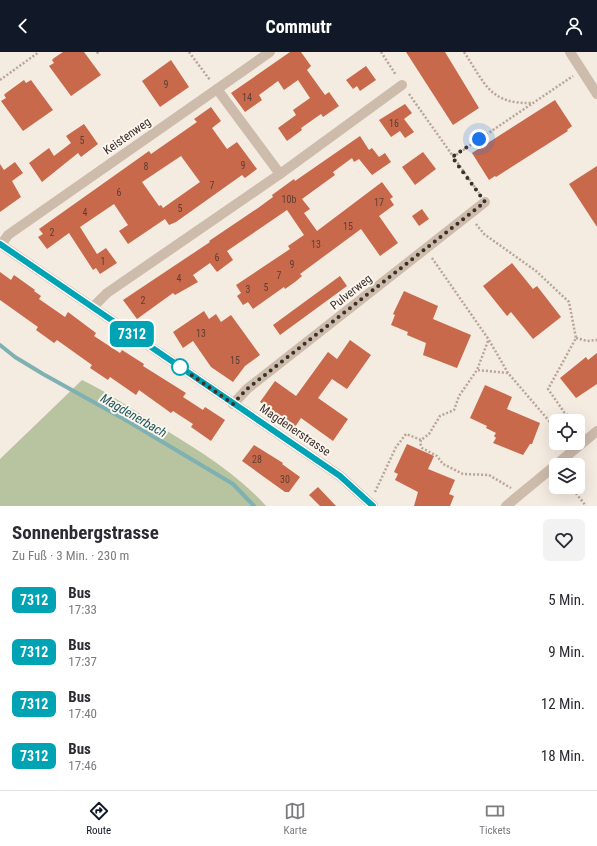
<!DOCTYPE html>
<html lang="de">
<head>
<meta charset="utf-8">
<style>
	body { margin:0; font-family:"Roboto Condensed",sans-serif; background:#f2f2f3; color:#2b2b33; height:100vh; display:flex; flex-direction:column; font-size:15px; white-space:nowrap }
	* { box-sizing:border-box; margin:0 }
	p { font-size:13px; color:#7c7c81 }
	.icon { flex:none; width:22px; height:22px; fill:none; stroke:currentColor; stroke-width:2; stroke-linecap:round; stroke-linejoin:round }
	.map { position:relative; height:454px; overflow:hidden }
	.sheet { display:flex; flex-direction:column; background:#fff; flex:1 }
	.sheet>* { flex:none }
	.badge { padding:0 8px; border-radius:6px; font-size:14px; line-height:26px }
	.fabs { position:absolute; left:549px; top:362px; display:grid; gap:8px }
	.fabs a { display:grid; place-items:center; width:36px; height:36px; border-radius:6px; background:#fff; box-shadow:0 4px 16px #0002; font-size:20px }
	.you { position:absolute; width:20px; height:20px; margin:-10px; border:3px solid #fff; border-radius:50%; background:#1a73e8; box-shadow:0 0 0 6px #1a73e833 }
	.map>.badge { position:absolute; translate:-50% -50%; box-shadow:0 0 0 2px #fff }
	.round { display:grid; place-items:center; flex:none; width:42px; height:42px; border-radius:6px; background:#f2f2f3 }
	.overview { display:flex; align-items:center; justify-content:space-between; height:68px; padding:0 12px }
	h1 { font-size:19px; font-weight:700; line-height:30px }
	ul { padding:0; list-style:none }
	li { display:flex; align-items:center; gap:12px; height:52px; padding:0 12px }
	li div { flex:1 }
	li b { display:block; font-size:15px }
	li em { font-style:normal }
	li .badge { min-width:44px; font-weight:700; text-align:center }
	header { display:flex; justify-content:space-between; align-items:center; height:52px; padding:0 12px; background:#111827; color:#fff; font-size:18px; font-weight:700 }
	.tab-bar { display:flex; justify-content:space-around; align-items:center; height:56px; border-top:1px solid #e1e1e2; background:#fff; font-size:11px; color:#7c7c81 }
	.tab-bar a { display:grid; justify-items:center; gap:2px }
	.tab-bar .selected { color:#111827 }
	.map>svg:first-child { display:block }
	.green { fill:#b8c4a0 }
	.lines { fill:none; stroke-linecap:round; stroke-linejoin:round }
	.stream { stroke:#7fb0b2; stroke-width:4 }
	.building { fill:#c8694b; fill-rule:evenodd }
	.path { stroke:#b9a596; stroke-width:2.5; stroke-dasharray:2 2; stroke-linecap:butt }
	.street { stroke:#cdbbac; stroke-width:10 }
	.line-casing { stroke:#fff; stroke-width:9 }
	.line { stroke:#00a3b4; stroke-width:6 }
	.walk { stroke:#3b302b; stroke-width:4; stroke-dasharray:0 7.2 }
	.stop-dot { fill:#fff; stroke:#00a3b4; stroke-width:2 }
	.labels { text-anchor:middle; stroke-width:4; stroke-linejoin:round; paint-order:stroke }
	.number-label { font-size:10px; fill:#5e3e33 }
	.street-label { font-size:12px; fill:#3b302b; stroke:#fbf5ee }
	.water-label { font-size:13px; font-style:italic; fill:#1f5a5e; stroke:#fbf5ee }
</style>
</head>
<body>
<header><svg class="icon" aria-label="back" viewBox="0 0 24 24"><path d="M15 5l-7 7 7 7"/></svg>Commutr<svg class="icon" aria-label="person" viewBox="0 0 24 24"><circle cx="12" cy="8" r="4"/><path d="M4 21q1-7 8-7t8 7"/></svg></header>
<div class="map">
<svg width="597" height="454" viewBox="0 0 597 454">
	<rect width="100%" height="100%" fill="#f4ebe1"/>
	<path class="green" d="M82 328C105 339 126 353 148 367 189 393 233 417 266 454H0V407Z"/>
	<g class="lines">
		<path class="stream" d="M0 293 15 305 43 322 124 367 233 432 254 454"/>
	</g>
	<g class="building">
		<path d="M63 0H84L101 23 71 44 49 14 54 11 52 8 54 6Z"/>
		<path d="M290 0H301L311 14 307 18 325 43 329 40 339 54 323 65 321 62 301 76 302 78 287 89 278 76 296 63 293 58 310 46 298 28 284 38 278 29 259 43 262 48 245 60 231 41Z"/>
		<path d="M406 0H445L479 56 453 73Z"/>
		<path d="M171 8 189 35 160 55 142 29Z"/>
		<path d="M366 14 376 28 360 39 357 34 353 37 346 28Z"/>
		<path d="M24 28 26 31 31 28 53 58 23 79 1 49 6 46 4 43 6 41Z"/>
		<path d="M555 48 572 74 567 78 568 79 496 125 495 124 489 128 472 101Z"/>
		<path d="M405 52 412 61 404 67 414 80 405 86 400 79 391 85 379 68Z"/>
		<path d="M211 55 221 69 212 76 227 97 237 90 257 117 245 126 242 123 176 170 169 173 165 167 128 192 119 179 128 173 114 152 80 175 97 202 106 196 117 211 100 222 96 216 93 218 69 181 47 197 38 185 43 182 39 177 149 99 151 102 197 70 194 67ZM181 104 200 130 163 156 161 153 159 154 142 130Z"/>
		<path d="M84 72 98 92 81 105 78 101 42 130 29 111 49 96 54 104 71 91 66 84Z"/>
		<path d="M360 84 369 98 372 96 379 105 385 101 391 110 372 123 359 107 354 110 352 106 333 120 335 123 302 147 310 157 304 161 317 179 382 130 393 145 390 147 394 153 379 164 398 191 380 204 361 177 300 222 302 224 295 230 285 237 284 235 253 257 248 250 243 253 237 244 241 241 236 233 290 197 288 194 304 183 287 158 227 199 233 208 217 220 210 211 193 223 198 230 175 243 173 241 137 267 123 248 210 190 209 189 258 156 273 145 272 143 294 127 295 129Z"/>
		<path d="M423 100 436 117 415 133 402 115Z"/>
		<path d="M15 110 23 121 12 129 21 145 0 160V112L4 118Z"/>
		<path d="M597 114V175L569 132Z"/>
		<path d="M422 157 429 167 419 174 412 164Z"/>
		<path d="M512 211 533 237 537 234 561 265 533 287 511 260 507 264 483 234Z"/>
		<path d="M0 220 11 228 14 223 35 238 34 239 41 244 39 247 65 265 68 260 96 281 94 284 120 301 122 298 144 312 143 314 186 341 183 345 203 358 205 355 225 368 211 389 191 375 193 372 173 359 171 361 139 338 136 343 110 325 108 328 90 316 92 313 57 288 54 291 36 278 38 275 0 248Z"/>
		<path d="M340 224 347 234 280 283 273 273Z"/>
		<path d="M404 239 438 254 433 267 471 283 457 316 423 303 426 291 407 283 408 280 391 273 395 263 393 262Z"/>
		<path d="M204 259 209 267 216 262 221 270 231 263 260 303 245 314 233 330 211 315 193 289 183 296 173 280Z"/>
		<path d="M350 288 371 303 347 337 332 327 318 346 348 367 333 389 301 366 295 375 260 350 275 329 296 344 328 300 337 307Z"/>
		<path d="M597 301V332L576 346 560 326 586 305 588 308Z"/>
		<path d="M485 333 512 345 507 357 540 371 532 392H530L523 403 493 391 496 386 494 384 496 381 486 376 487 374 470 366Z"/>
		<path d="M407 392 434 404 428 417 455 428 449 442 454 444 450 454H414L418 440 395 428 398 422 394 420Z"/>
		<path d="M254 393 283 411 282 412 300 425 289 440H285L242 409Z"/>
		<path d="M318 435 336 454H320L309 443Z"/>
	</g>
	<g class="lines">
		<g class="path">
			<path d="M97 0 99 3"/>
			<path d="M189 0 210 28"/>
			<path d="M381 0 396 23"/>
			<path d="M464 0C485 31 489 52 531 51"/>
			<path d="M0 28 39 0"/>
			<path d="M409 42 479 141"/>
			<path d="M453 105 573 24"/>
			<path d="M476 172 484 182 536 219 569 250 576 286 548 337 564 360 574 369"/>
			<path d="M432 206 489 288 508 321 556 377"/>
			<path d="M576 286 587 289 597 288"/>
			<path d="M488 289 477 318 508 321"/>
			<path d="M421 388 420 391 422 396 437 404 443 412 463 422 489 423 511 436"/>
			<path d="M571 435 586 454"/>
			<path d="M375 440 396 395 406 382 421 388 429 382 440 364 454 358 459 344 477 318"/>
		</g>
		<g class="street">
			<path d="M570 0 597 42"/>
			<path d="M217 37 280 122"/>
			<path d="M0 192 340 424 373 454"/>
			<path d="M1 193 8 183 270 0"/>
			<path d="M93 255 107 241 280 122 402 33"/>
			<path d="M233 352 247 337 485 150"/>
			<path d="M506 454 597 379"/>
		</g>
	</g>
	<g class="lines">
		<g class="line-casing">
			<path id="line" d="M0 192 340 424 373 454"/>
		</g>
		<use href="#line" class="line"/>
		<path class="walk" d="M180 315 233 352 247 337 485 150 452 105 479 87"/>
	</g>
	<circle class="stop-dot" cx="180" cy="315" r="8"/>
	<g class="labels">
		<g class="number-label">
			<text x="166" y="36">9</text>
			<text x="247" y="49">14</text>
			<text x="394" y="75">16</text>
			<text x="82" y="92">5</text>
			<text x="243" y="117">9</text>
			<text x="146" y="118">8</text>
			<text x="212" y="137">7</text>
			<text x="119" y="144">6</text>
			<text x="289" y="151">10b</text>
			<text x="379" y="154">17</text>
			<text x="180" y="160">5</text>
			<text x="85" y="164">4</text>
			<text x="348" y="178">15</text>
			<text x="52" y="184">2</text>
			<text x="316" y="196">13</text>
			<text x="217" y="209">6</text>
			<text x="103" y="213">1</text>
			<text x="292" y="216">9</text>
			<text x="279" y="227">7</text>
			<text x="179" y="230">4</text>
			<text x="266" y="239">5</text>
			<text x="248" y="241">3</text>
			<text x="143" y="252">2</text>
			<text x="201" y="285">13</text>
			<text x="235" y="312">15</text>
			<text x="257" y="411">28</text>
			<text x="285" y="431">30</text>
		</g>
		<g class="street-label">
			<text transform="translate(127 84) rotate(-35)" y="4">Keistenweg</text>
			<text transform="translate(351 240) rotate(-38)" y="4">Pulverweg</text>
			<text transform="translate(295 378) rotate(34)" y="4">Magdenerstrasse</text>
		</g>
		<g class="water-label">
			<text transform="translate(134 363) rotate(30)" y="5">Magdenerbach</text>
		</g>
	</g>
</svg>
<div class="fabs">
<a><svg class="icon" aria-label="locate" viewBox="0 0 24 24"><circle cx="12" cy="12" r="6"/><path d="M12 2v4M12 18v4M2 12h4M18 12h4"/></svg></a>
<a><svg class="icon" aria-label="layers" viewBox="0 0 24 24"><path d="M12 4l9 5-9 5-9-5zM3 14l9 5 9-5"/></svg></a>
</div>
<div class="you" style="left:479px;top:87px"></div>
<b class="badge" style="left:132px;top:282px;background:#00a3b4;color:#fff">7312</b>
</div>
<section class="sheet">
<div class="overview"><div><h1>Sonnenbergstrasse</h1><p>Zu Fuß · 3 Min. · 230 m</p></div><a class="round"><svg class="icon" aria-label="heart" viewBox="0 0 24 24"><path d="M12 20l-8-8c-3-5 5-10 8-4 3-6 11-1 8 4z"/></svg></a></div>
<ul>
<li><span class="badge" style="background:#00a3b4;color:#fff">7312</span><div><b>Bus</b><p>17:33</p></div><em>5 Min.</em></li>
<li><span class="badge" style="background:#00a3b4;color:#fff">7312</span><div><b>Bus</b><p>17:37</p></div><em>9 Min.</em></li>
<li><span class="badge" style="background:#00a3b4;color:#fff">7312</span><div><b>Bus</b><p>17:40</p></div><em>12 Min.</em></li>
<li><span class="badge" style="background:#00a3b4;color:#fff">7312</span><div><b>Bus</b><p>17:46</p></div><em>18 Min.</em></li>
</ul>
</section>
<nav class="tab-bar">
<a class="selected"><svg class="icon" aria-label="directions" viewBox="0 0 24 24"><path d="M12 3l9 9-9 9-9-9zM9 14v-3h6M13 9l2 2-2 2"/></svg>Route</a>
<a><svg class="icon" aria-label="map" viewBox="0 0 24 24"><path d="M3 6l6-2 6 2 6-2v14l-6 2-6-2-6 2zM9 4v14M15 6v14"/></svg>Karte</a>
<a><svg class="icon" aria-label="tickets" viewBox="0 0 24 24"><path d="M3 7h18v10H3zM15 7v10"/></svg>Tickets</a>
</nav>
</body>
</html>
